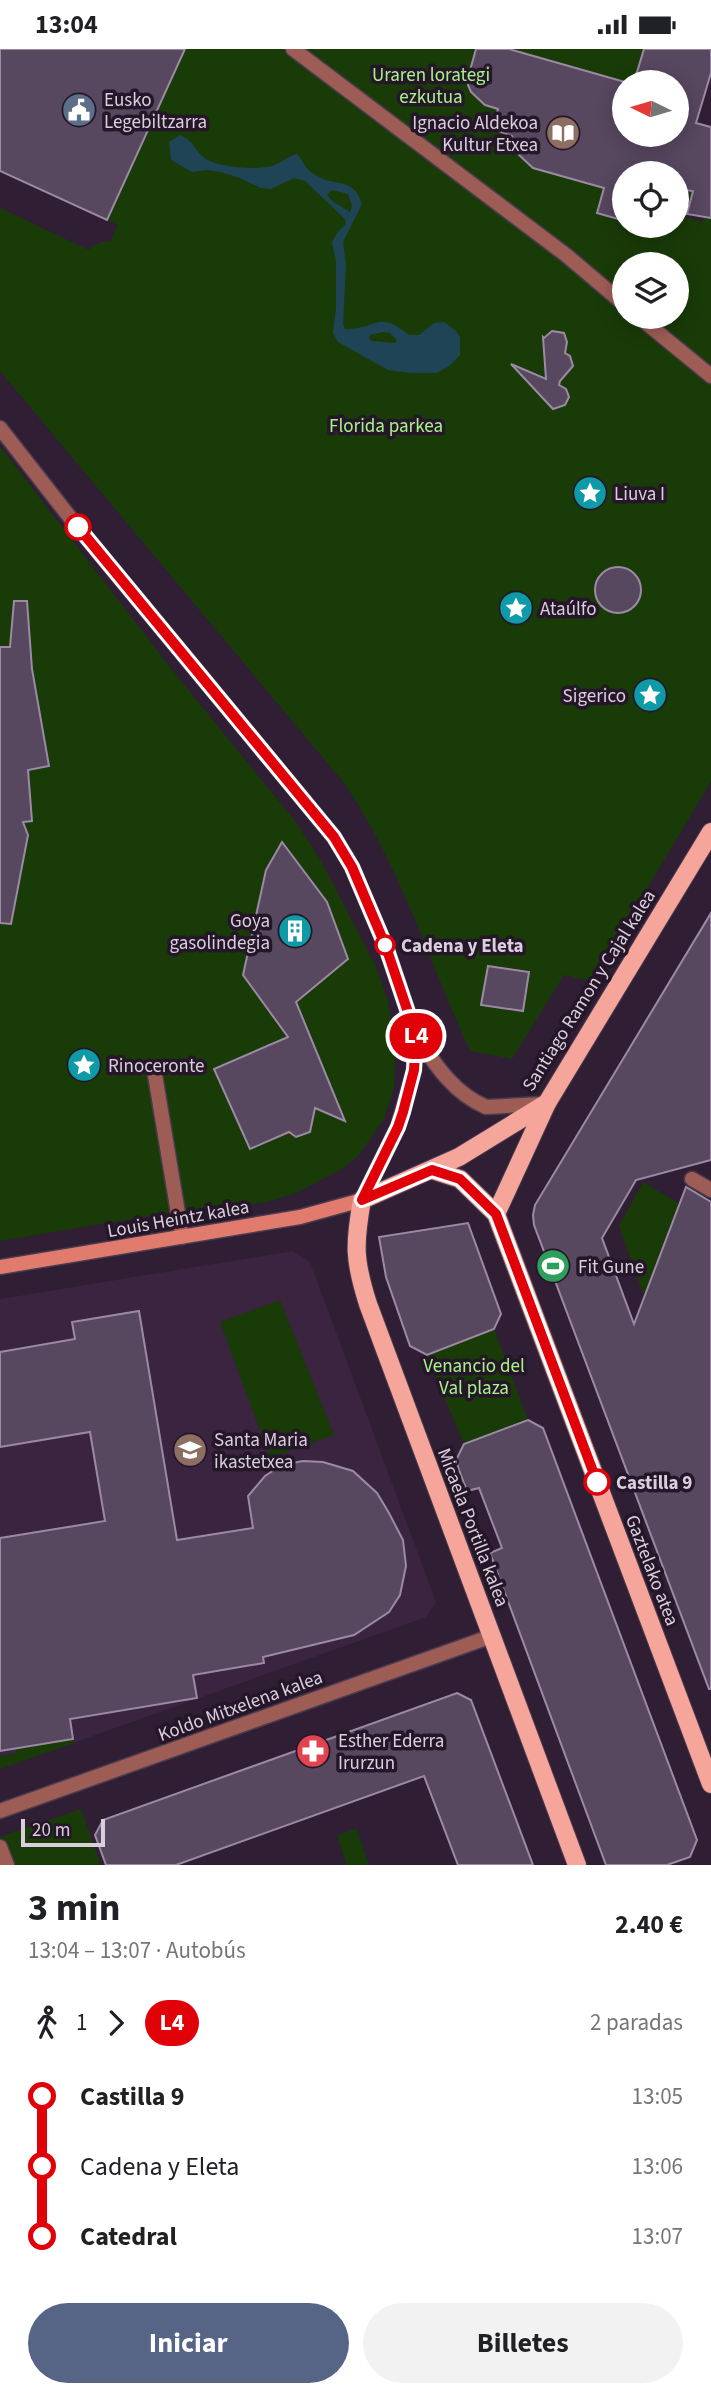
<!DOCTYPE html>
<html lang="es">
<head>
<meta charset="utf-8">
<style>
	body { margin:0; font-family:"Source Sans 3",sans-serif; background:#f2f2f2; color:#202124; height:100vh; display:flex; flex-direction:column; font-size:26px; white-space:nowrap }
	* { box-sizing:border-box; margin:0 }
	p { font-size:23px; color:#757577 }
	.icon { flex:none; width:38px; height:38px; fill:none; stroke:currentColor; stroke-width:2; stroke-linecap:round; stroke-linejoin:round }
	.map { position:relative; height:1816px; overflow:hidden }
	.drawer { display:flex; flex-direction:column; background:#fff; flex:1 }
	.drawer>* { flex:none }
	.badge { padding:0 14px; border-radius:23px; font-size:24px; line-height:46px }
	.needle { width:46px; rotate:275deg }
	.tools { position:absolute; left:612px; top:21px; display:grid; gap:14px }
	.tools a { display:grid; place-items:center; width:77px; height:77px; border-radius:50%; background:#fff; box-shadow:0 4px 18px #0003; font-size:35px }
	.scale { position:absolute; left:21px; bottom:18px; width:84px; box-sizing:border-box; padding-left:7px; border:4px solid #dacfdd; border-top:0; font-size:19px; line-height:24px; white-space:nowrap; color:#dacfdd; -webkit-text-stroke:5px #261629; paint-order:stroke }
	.map>.badge { position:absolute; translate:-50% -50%; box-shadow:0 0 0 4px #fff }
	.legs { display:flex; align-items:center; gap:10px; height:77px; padding:0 28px; font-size:23px }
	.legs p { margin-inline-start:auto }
	.head { display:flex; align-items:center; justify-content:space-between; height:119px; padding:0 28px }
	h1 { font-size:38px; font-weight:700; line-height:52px }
	.action { display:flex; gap:14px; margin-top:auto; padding:14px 28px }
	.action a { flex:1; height:80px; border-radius:42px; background:#566486; color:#fff; font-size:28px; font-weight:700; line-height:80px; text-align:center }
	.action a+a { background:#f2f2f2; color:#202124 }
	ul { padding:0 28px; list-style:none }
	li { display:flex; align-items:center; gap:24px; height:70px; font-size:26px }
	li i { display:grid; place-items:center; width:10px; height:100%; margin:0 9px; background:currentColor }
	li i::after { content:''; width:18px; height:18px; margin:-9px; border:5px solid; border-radius:50%; background:#fff }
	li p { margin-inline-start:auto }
	li:first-child i { background:linear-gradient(#0000 50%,currentColor 0) }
	li:last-child i { background:linear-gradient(currentColor 50%,#0000 0) }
	.status { display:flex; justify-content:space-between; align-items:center; height:49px; padding:0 35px; background:#fff; direction:ltr }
	.status svg { height:19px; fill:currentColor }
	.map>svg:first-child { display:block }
	.built { fill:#3a243f }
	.green { fill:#193b08; fill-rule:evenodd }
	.water { fill:#1f4456; fill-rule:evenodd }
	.building { fill:#57475f; stroke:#9c8aa5; stroke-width:2 }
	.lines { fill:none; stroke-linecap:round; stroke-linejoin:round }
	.lane-casing { stroke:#4b3b4f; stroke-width:17 }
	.street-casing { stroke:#4b3b4f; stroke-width:17 }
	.secondary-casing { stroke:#4b3b4f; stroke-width:17 }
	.primary-casing { stroke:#4b3b4f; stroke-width:20 }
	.lane { stroke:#9d5d55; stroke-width:14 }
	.street { stroke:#9d5d55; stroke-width:14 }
	.secondary { stroke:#e17b6d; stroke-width:14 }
	.primary { stroke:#f5a59a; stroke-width:18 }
	.line-1-casing { stroke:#fff; stroke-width:16 }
	.line-1 { stroke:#e00109; stroke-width:10 }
	.stop-1-dot { fill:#fff; stroke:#e00109; stroke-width:3.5 }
	.labels { text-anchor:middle; stroke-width:7; stroke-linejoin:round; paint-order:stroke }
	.park-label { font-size:19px; fill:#a6f388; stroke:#261629 }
	.poi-label { font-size:19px; fill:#dacfdd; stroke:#261629; text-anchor:start }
	.stop-label { font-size:19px; font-weight:bold; fill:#dacfdd; stroke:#261629; text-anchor:start }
	.street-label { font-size:19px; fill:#dacfdd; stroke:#261629 }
</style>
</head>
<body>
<div class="status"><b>13:04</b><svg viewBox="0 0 49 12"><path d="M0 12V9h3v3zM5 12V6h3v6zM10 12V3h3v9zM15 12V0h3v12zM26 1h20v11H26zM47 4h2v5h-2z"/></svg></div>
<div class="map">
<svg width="711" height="1816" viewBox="0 0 711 1816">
	<rect width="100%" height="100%" fill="#301f34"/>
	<path class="built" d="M293 1202 310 1213 436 1553 426 1568 0 1720V1250Z"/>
	<g class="green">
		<path d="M185 0H476C469 22 459 39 484 52V56L498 60 493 80 516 88C514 100 518 109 530 114V118L604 139 599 164 625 165V177H677V124H659L665 102 699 119 686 168 702 173 704 168 711 169V732L592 932 564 926 512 1010 470 1002C429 912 400 816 344 734L0 322V159L89 201 91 197 106 192 110 193 118 176 107 171ZM625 215H677V268H625Z"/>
		<path d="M509 0H644L634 33H625Z"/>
		<path d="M0 397 168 616 295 772 320 810 376 918 388 952 395 1004 394 1038 384 1070 358 1107 342 1120 296 1144 267 1153 218 1161 190 1160 0 1192Z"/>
		<path d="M643 1133 680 1155 647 1241 643 1244 619 1177Z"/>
		<path d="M280 1251 334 1386 270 1409 220 1273Z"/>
		<path d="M494 1280 528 1371 464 1395 427 1306Z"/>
		<path d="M73 1690 74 1694 0 1720V1707L16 1704V1699Z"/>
		<path d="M81 1760 101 1816H0V1788Z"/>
		<path d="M356 1779 369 1816H347L337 1787Z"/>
	</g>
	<path class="water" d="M180 86C194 92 193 99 203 108 216 119 256 121 272 117 281 114 288 107 297 105 302 110 305 119 311 123 331 140 353 125 362 155L343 193 346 216 343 275 345 280C378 280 377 260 409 286H419L434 274 444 273 456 282 460 288V306L449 317 437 324H410L388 321 338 293 333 284 336 260V212L332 193 337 184 346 175 345 170 305 132 294 129 271 140 261 139 237 128 220 123 207 121 192 123 171 111 169 93ZM332 141 348 145 352 157 350 163 332 152 327 146ZM383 283 390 284 397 291 395 294 372 292 369 289 370 286Z"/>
	<g class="building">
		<path d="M0 0H185L107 171 0 122Z"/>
		<path d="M476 0H509L625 33V86H677V33H634L644 0H711V24L696 74 711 78V169L687 165 693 142 677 140V124H625V172L597 164 604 139 533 119 519 106 512 87 493 80 498 60 485 56 471 43 468 36 469 25Z"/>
		<path d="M552 282 564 284 567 293 565 304 570 307 573 317 560 332 559 336 566 340 569 348 565 356 553 360 511 315 546 330 543 288 544 289Z"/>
		<circle cx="618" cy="541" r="23"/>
		<path d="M14 552H27L32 620 49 717 28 721 32 772 23 773 28 786 11 875 0 874V598H10Z"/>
		<path d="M282 793 327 853 348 910 296 953 345 1072 315 1059 310 1083 296 1088 289 1083 250 1100 214 1020 288 988 243 926 266 821Z"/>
		<path d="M711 864V1111L636 1131 602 1189 634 1275 686 1138 711 1153V1640H709L534 1176 533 1166 535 1156Z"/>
		<path d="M488 917 529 923 523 962 481 956Z"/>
		<path d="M468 1174 501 1265 494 1280 427 1306 410 1297 386 1228 379 1188Z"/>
		<path d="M139 1262 177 1491 253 1479 248 1447 265 1427 282 1416 303 1412 323 1413 353 1422 377 1444 389 1464 403 1491 406 1517 400 1546 389 1563 354 1586 263 1608 264 1614 193 1626 197 1649 70 1670 73 1690 0 1702V1489L105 1472 90 1383 0 1398V1303L75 1290 72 1273Z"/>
		<path d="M528 1371 543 1379 697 1791 690 1808 667 1816H606L490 1504 502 1499 479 1439 467 1442 459 1421 456 1411 464 1395Z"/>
		<path d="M457 1644 471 1651 533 1816H458L424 1727 176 1816H106L95 1786 103 1771Z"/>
	</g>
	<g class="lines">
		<g class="lane-casing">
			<g id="lane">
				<path d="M154 1020 182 1188"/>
				<path d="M692 1130 711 1141"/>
			</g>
		</g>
		<g class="street-casing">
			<g id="street">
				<path d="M293 0 566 206 625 256"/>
				<path d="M639 268 711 327"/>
				<path d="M0 379 72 471 334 788 352 818 386 898 416 987 414 1021 398 1078 362 1151"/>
				<path d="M416 987C435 1015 453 1044 486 1058L544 1055"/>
				<path d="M0 1762 492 1587"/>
				<path d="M0 1798 7 1816"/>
			</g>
		</g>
		<g class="secondary-casing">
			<path id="secondary" d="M0 1218 300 1168 362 1151"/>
		</g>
		<g class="primary-casing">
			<g id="primary">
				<path d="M432 1121 460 1130 496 1165 711 1735"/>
				<path d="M496 1165 547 1054"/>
				<path d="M577 1816 368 1255C354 1211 354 1196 362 1151L459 1108 547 1054 711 783"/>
			</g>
		</g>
		<use href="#lane" class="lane"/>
		<use href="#street" class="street"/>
		<use href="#secondary" class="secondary"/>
		<use href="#primary" class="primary"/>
	</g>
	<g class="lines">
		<g class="line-1-casing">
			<path id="line-1" d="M78 478 334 788 352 818 386 898 416 987 414 1021 403 1063 398 1078 362 1151 432 1121 460 1130 496 1165 597 1433"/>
		</g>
		<use href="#line-1" class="line-1"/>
	</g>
	<defs>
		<g id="civic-disc" transform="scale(1.75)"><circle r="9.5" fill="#5c6f8a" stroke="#261629"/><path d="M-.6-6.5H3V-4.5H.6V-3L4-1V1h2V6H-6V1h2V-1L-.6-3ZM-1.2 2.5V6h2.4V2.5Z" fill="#fff"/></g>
		<g id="library-disc" transform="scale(1.75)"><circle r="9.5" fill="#8d6e63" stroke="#261629"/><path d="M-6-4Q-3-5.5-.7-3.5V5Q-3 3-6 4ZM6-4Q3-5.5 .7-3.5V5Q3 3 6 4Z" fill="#fff"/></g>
		<g id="sight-disc" transform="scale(1.75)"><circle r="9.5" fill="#0f9aa8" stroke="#261629"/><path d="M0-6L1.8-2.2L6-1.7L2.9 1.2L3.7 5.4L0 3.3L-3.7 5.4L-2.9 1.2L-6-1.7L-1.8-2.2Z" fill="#fff"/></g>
		<g id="building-disc" transform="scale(1.75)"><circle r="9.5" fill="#0f9aa8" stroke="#261629"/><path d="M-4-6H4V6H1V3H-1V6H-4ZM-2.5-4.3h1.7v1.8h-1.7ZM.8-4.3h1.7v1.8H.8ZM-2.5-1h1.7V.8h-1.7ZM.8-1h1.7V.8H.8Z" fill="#fff"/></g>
		<g id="stadium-disc" transform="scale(1.75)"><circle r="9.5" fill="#2e9e5b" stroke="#261629"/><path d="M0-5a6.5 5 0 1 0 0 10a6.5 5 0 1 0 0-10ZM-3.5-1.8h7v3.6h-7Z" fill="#fff"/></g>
		<g id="school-disc" transform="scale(1.75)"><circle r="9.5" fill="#8d6e63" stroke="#261629"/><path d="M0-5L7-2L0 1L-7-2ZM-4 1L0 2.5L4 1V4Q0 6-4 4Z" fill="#fff"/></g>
		<g id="pharmacy-disc" transform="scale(1.75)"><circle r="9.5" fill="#e0444e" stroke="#261629"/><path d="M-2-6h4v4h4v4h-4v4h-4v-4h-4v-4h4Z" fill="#fff"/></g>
	</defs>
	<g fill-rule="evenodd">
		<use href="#civic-disc" x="79" y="61"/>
		<use href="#library-disc" x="563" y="84"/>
		<use href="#sight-disc" x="590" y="444"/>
		<use href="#sight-disc" x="516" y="559"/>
		<use href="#sight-disc" x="650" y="646"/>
		<use href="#building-disc" x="295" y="882"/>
		<use href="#sight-disc" x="84" y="1016"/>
		<use href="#stadium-disc" x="553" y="1217"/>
		<use href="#school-disc" x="190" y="1401"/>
		<use href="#pharmacy-disc" x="313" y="1702"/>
	</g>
	<g class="stop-1-dot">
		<circle cx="78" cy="478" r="12"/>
		<circle cx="385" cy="896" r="9"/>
		<circle cx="597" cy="1433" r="12"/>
	</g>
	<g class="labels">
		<g class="park-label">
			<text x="431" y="32">Uraren lorategi<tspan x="431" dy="22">ezkutua</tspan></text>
			<text x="386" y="383">Florida parkea</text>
			<text x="474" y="1323">Venancio del<tspan x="474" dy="22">Val plaza</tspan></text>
		</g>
		<g class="poi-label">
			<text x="104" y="57">Eusko<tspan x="104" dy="22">Legebiltzarra</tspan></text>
			<text x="538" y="80" text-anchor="end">Ignacio Aldekoa<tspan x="538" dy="22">Kultur Etxea</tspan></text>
			<text x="614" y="451">Liuva I</text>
			<text x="540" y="566">Ataúlfo</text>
			<text x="626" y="653" text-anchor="end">Sigerico</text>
			<text x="270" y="878" text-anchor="end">Goya<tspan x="270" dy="22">gasolindegia</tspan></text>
			<text x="108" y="1023">Rinoceronte</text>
			<text x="578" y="1224">Fit Gune</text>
			<text x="214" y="1397">Santa Maria<tspan x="214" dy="22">ikastetxea</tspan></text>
			<text x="338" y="1698">Esther Ederra<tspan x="338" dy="22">Irurzun</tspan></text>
		</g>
		<g class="stop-label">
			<text x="401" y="903">Cadena y Eleta</text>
			<text x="616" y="1440">Castilla 9</text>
		</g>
		<g class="street-label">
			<text transform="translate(588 941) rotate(-58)" y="7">Santiago Ramon y Cajal kalea</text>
			<text transform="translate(178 1169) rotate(-10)" y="7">Louis Heintz kalea</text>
			<text transform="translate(474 1478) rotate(69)" y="7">Micaela Portilla kalea</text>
			<text transform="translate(653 1521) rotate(69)" y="7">Gaztelako atea</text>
			<text transform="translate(240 1656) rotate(-20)" y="7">Koldo Mitxelena kalea</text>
		</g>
	</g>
</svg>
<div class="tools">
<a><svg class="needle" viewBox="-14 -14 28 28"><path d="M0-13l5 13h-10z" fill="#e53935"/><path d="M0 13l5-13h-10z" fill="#757577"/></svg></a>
<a><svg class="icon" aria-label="locate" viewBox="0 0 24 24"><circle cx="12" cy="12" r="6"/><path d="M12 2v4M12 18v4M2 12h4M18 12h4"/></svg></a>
<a><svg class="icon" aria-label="layers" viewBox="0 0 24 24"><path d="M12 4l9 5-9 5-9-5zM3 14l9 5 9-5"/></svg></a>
</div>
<div class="scale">20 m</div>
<b class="badge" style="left:416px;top:987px;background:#e00109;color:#fff">L4</b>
</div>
<section class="drawer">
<div class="head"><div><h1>3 min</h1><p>13:04 – 13:07 · Autobús</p></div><b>2.40 €</b></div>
<div class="legs"><svg class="icon" aria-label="walk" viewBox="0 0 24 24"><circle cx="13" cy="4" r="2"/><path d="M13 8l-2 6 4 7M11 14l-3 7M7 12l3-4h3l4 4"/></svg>1<svg class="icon" aria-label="forward" viewBox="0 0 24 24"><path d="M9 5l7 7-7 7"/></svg><b class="badge" style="background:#e00109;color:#fff">L4</b><p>2 paradas</p></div>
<ul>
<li><i style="color:#e00109"></i><b>Castilla 9</b><p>13:05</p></li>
<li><i style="color:#e00109"></i><span>Cadena y Eleta</span><p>13:06</p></li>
<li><i style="color:#e00109"></i><b>Catedral</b><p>13:07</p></li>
</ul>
<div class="action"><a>Iniciar</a><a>Billetes</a></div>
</section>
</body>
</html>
